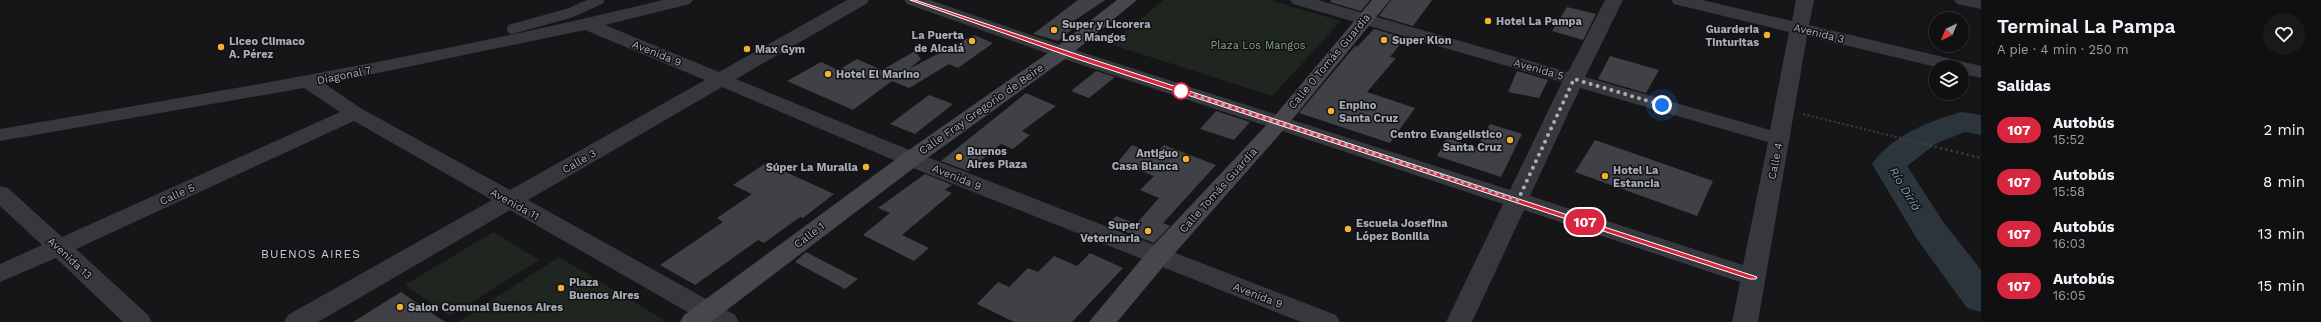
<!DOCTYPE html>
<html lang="es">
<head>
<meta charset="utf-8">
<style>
	body { margin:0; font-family:"Work Sans",sans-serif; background:#19191b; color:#f1f3f6; height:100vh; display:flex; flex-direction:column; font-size:15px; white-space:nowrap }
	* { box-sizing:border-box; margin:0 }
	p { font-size:13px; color:#9c9d9f }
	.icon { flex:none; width:22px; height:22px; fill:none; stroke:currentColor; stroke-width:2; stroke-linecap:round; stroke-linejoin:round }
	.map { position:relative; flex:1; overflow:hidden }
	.side { display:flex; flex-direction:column; background:#101012; width:340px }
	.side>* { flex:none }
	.badge { padding:0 8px; border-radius:13px; font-size:14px; line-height:26px }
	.needle { width:26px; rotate:224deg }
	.fabs { position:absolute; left:1929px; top:12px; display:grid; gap:8px }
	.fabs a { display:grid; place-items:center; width:40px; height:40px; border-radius:50%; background:#101012; box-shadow:0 2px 6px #0003,0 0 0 1px #303032; font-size:20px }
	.you { position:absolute; width:20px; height:20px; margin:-10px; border:3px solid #fff; border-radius:50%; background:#1a73e8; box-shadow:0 0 0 6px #1a73e833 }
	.map>.badge { position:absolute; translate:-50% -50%; box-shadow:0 0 0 2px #fff }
	h2 { padding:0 16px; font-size:15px; line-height:36px }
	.round { display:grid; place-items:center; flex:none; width:42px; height:42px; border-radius:21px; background:#19191b }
	.headline { display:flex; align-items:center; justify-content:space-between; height:68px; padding:0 16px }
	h1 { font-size:19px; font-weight:600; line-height:30px }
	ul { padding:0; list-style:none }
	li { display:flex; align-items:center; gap:12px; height:52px; padding:0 16px }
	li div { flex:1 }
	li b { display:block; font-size:15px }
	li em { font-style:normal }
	li .badge { min-width:44px; font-weight:700; text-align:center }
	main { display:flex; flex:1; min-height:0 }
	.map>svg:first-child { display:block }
	.green { fill:#1e261f }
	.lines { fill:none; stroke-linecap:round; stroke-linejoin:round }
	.river { fill:#2c353c; fill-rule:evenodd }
	.building { fill:#404145 }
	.path-far1 { stroke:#3d3f44; stroke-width:2; stroke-dasharray:2 2.5; stroke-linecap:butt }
	.path { stroke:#3d3f44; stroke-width:2.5; stroke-dasharray:2 3.5; stroke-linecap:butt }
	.lane { stroke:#37383d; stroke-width:10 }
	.street { fill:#37383d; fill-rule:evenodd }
	.secondary { fill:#45474d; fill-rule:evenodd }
	.line { fill:#d7263d; stroke:#fff }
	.walk { stroke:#a8adb8; stroke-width:4; stroke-dasharray:0 7.2 }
	.poi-dot { fill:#f2b134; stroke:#111113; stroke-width:1.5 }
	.stop-dot { fill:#fff; stroke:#d7263d; stroke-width:2 }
	.labels { text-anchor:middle; stroke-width:3; stroke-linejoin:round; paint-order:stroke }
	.poi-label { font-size:11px; font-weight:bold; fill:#a8adb8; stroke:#111113; text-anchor:start }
	.street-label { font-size:11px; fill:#a8adb8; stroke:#111113 }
	.park-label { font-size:11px; fill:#7fa381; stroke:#111113 }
	.water-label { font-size:12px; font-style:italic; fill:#7f9bb3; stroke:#111113 }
	.neighbourhood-label { font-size:12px; letter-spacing:1px; fill:#c9ccd4; stroke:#111113 }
</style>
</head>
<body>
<main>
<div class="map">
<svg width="1981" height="322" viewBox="0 0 1981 322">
	<rect width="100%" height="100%" fill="#161618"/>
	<g class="green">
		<path d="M1164 0H1269L1341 21 1272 96 1110 44Z"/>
		<path d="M493 232 539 260 450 316 405 285Z"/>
		<path d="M559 257 664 320 662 322H458Z"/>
	</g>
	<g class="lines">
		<path class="river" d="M1962 112 1981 115V135L1965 132 1937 143 1907 166 1944 223 1981 270V312L1967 308 1917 239 1872 164C1891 136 1931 120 1962 112Z"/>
	</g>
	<g class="building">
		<path d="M1078 0H1105L1068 25 1075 27 1058 41 1033 34Z"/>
		<path d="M1331 0H1370L1361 11 1330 2Z"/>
		<path d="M1391 0H1432L1413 26 1379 16Z"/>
		<path d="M1567 7 1596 14 1583 40 1552 31Z"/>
		<path d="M1374 29 1405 38 1390 57 1396 58 1367 92 1415 108 1390 143 1299 113 1355 46 1357 47Z"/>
		<path d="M974 35 993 43 958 68 949 64 909 88 892 81 853 110 787 81 821 62 838 70 857 59 882 70 915 51 921 59 909 69Z"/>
		<path d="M1610 56 1659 70 1646 93 1598 79Z"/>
		<path d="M1096 71 1115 77 1089 98 1071 91Z"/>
		<path d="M1517 71 1548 80 1539 98 1508 92Z"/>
		<path d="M1026 93 1056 106 1022 131 1030 135 1013 149 1001 144 968 171 941 161Z"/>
		<path d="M929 95 953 104 915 134 890 124Z"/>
		<path d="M1216 111 1250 122 1234 140 1200 129Z"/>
		<path d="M1490 124 1522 134 1501 177 1437 156 1447 138 1477 148Z"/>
		<path d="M1595 140 1713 181 1697 216 1575 172Z"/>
		<path d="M1132 145 1155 154 1164 145 1216 165 1163 223 1170 226 1154 243 1108 225 1116 216 1136 224 1159 198 1140 190 1154 176 1118 162Z"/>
		<path d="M766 163 834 194 803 218 800 217 764 243 758 240 695 285 660 265 723 222 717 218 752 194 733 185Z"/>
		<path d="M925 174 952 185 945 190 952 193 902 235 929 248 914 261 863 235 890 213 878 208Z"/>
		<path d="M806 252 858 279 845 289 795 262Z"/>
		<path d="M1090 253 1123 268 1072 322H1014L977 304 998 282 1009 287 1028 268 1038 272 1054 256 1077 266Z"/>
		<path d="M401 292 445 322H353Z"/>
	</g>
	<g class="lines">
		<path class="path-far1" d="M1803 114 1928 145"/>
		<path class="path" d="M1924 144 1981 158"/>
		<path class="lane" d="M512 29 570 13 599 0"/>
		<g class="street">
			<path d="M663 0H693L690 4 605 25 719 72 847 0H869L866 4 736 79 919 154 1336 315 1340 322H1301L903 164 722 87 528 200 735 315 739 322H705L510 210 318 322H284L288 315 492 200 354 121 76 249 148 315 152 322H123L56 258 0 282V264L42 245 0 206V186L8 188 62 237 340 112 304 88 0 141V129C222 91 444 54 663 0ZM585 30 705 80 510 190 362 109 325 84Z"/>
			<path d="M904 0H930L1069 48 1510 190 1562 82 1293 4 1290 0H1318L1568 72 1605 0H1623L1585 77 1770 130 1789 32 1674 4 1671 0H1702L1792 21 1796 0H1814L1809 25 1981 66V78L1962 74V67H1936L1807 36 1758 322H1732L1740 282 1524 210 1472 322H1446L1503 204 1055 56 907 4ZM1580 88 1768 142 1743 265 1530 196Z"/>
			<path d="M1954 0H1981V9L1957 4Z"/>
		</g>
		<g class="secondary">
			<path d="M1117 0H1137L1069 56 919 164 711 322H680L684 315 903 154 1055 48Z"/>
			<path d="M1372 0H1390L1286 127 1167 262 1117 322H1089L1149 250 1272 119Z"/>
		</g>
	</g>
	<path class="line" d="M910 0H915L1079 55 1757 277 1756 279H1750L1074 58Z"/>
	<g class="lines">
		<path class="walk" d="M1181 91 1178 90 1518 200 1574 79 1662 105"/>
	</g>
	<g class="poi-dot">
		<circle cx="1488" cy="21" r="4"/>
		<circle cx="1054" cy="30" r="4"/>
		<circle cx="1767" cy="35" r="4"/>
		<circle cx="1384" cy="40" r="4"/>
		<circle cx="972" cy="41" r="4"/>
		<circle cx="221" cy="47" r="4"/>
		<circle cx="747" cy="49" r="4"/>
		<circle cx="828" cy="74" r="4"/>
		<circle cx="1331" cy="111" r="4"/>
		<circle cx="1510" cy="140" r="4"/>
		<circle cx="959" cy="157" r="4"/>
		<circle cx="1186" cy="159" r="4"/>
		<circle cx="866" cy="167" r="4"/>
		<circle cx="1605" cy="176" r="4"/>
		<circle cx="1348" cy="229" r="4"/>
		<circle cx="1148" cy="231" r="4"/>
		<circle cx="561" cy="288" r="4"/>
		<circle cx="400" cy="307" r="4"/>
	</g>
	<circle class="stop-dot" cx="1181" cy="91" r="8"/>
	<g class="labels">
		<g class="poi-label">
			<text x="1496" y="25">Hotel La Pampa</text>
			<text x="1062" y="28">Super y Licorera<tspan x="1062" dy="13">Los Mangos</tspan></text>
			<text x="1759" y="33" text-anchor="end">Guarderia<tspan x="1759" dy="13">Tinturitas</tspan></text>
			<text x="964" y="39" text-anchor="end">La Puerta<tspan x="964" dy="13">de Alcalá</tspan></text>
			<text x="1392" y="44">Super Klon</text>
			<text x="229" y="45">Liceo Climaco<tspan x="229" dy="13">A. Pérez</tspan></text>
			<text x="755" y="53">Max Gym</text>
			<text x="836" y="78">Hotel El Marino</text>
			<text x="1339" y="109">Enpino<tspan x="1339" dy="13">Santa Cruz</tspan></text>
			<text x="1502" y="138" text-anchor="end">Centro Evangelistico<tspan x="1502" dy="13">Santa Cruz</tspan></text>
			<text x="967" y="155">Buenos<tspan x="967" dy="13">Aires Plaza</tspan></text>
			<text x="1178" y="157" text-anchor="end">Antiguo<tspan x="1178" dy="13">Casa Blanca</tspan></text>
			<text x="858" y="171" text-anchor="end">Súper La Muralla</text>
			<text x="1613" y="174">Hotel La<tspan x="1613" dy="13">Estancia</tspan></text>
			<text x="1356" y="227">Escuela Josefina<tspan x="1356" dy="13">López Bonilla</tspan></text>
			<text x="1140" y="229" text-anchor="end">Super<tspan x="1140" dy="13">Veterinaria</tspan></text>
			<text x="569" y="286">Plaza<tspan x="569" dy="13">Buenos Aires</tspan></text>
			<text x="408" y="311">Salon Comunal Buenos Aires</text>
		</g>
		<g class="street-label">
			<text transform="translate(1819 33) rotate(14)" y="4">Avenida 3</text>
			<text transform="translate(657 53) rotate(22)" y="4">Avenida 9</text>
			<text transform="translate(1329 61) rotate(-50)" y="4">Calle 0 Tomás Guardia</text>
			<text transform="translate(1539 69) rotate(16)" y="4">Avenida 5</text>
			<text transform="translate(344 75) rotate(-11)" y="4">Diagonal 7</text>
			<text transform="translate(981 109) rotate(-35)" y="4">Calle Fray Gregorio de Beire</text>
			<text transform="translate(579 161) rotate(-30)" y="4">Calle 3</text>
			<text transform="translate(1775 161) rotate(-79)" y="4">Calle 4</text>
			<text transform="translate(957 177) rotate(22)" y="4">Avenida 9</text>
			<text transform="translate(1218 190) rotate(-48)" y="4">Calle Tomás Guardia</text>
			<text transform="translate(177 194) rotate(-24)" y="4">Calle 5</text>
			<text transform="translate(515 204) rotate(29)" y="4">Avenida 11</text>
			<text transform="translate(809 235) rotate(-37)" y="4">Calle 1</text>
			<text transform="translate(70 258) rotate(43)" y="4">Avenida 13</text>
			<text transform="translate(1258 295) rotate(21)" y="4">Avenida 9</text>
		</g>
		<g class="park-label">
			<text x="1258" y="49">Plaza Los Mangos</text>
		</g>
		<g class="water-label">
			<text transform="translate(1905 189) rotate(59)" y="4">Río Diriá</text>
		</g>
		<g class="neighbourhood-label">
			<text x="311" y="258">BUENOS AIRES</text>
		</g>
	</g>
</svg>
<div class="fabs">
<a><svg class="needle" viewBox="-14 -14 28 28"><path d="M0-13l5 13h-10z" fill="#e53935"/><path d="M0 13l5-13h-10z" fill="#9c9d9f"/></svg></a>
<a><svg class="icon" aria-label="layers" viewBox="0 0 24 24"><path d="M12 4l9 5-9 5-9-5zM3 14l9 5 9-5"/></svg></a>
</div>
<div class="you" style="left:1662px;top:105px"></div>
<b class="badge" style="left:1585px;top:222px;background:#d7263d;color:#fff">107</b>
</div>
<section class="side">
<div class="headline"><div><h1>Terminal La Pampa</h1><p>A pie · 4 min · 250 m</p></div><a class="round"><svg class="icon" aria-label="heart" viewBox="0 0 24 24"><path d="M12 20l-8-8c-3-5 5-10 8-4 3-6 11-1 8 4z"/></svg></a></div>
<h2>Salidas</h2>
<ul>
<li><span class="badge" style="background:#d7263d;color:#fff">107</span><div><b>Autobús</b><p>15:52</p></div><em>2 min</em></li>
<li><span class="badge" style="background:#d7263d;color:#fff">107</span><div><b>Autobús</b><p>15:58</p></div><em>8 min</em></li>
<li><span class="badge" style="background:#d7263d;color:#fff">107</span><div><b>Autobús</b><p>16:03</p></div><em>13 min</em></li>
<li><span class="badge" style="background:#d7263d;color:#fff">107</span><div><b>Autobús</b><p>16:05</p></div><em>15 min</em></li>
</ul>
</section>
</main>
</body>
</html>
